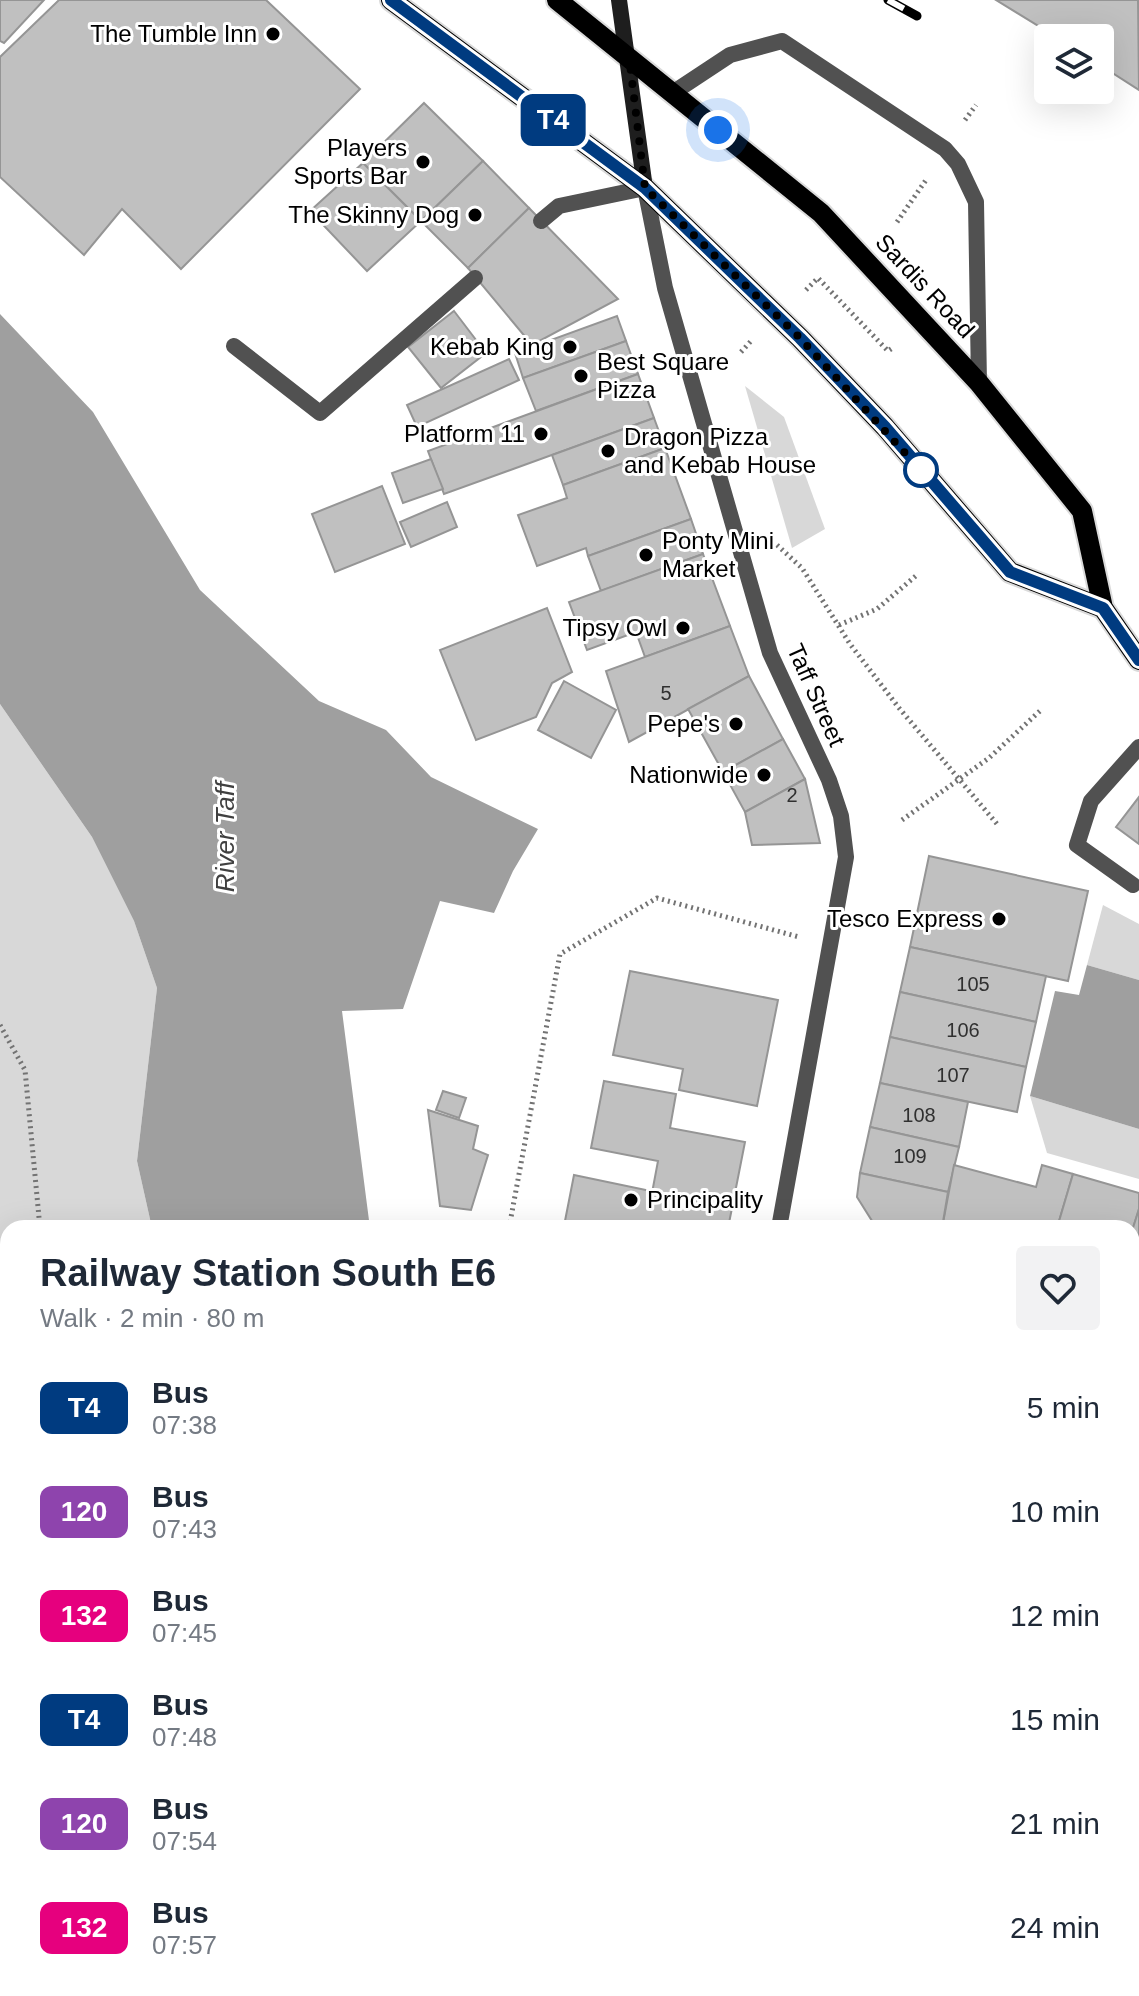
<!DOCTYPE html>
<html lang="en">
<head>
<meta charset="utf-8">
<style>
	body { margin:0; font-family:Arial,sans-serif; background:#f2f2f3; color:#1f2937; height:100vh; display:flex; flex-direction:column; font-size:30px; white-space:nowrap }
	* { box-sizing:border-box; margin:0 }
	p { font-size:26px; color:#747a83 }
	.icon { flex:none; width:44px; height:44px; fill:none; stroke:currentColor; stroke-width:2; stroke-linecap:round; stroke-linejoin:round }
	.map { position:relative; flex:1; overflow:hidden }
	.drawer { position:absolute; left:0px; top:1220px; width:1140px; height:776px; display:flex; flex-direction:column; background:#fff; border-radius:24px 24px 0 0; box-shadow:0 8px 32px #0002 }
	.drawer>* { flex:none }
	.badge { padding:0 16px; border-radius:12px; font-size:28px; line-height:52px }
	.fabs { position:absolute; left:1034px; top:24px; display:grid; gap:16px }
	.fabs a { display:grid; place-items:center; width:80px; height:80px; border-radius:8px; background:#fff; box-shadow:0 8px 32px #0002; font-size:40px }
	.you { position:absolute; width:40px; height:40px; margin:-20px; border:6px solid #fff; border-radius:50%; background:#1a73e8; box-shadow:0 0 0 12px #1a73e833 }
	.map>.badge { position:absolute; translate:-50% -50%; box-shadow:0 0 0 4px #fff }
	.round { display:grid; place-items:center; flex:none; width:84px; height:84px; border-radius:8px; background:#f2f2f3 }
	.summary { display:flex; align-items:center; justify-content:space-between; height:136px; padding:0 40px }
	h1 { font-size:38px; font-weight:800; line-height:60px }
	ul { padding:0; list-style:none }
	li { display:flex; align-items:center; gap:24px; height:104px; padding:0 40px }
	li div { flex:1 }
	li b { display:block; font-size:30px }
	li em { font-style:normal }
	li .badge { min-width:88px; font-weight:700; text-align:center }
	.map>svg:first-child { display:block }
	.green { fill:#d8d8d8 }
	.water { fill:#9f9f9f }
	.building { fill:#c0c0c0; stroke:#959595; stroke-width:2 }
	.lines { fill:none; stroke-linecap:round; stroke-linejoin:round }
	.primary-casing { stroke:#dbdbdb; stroke-width:24 }
	.path { stroke:#737373; stroke-width:5; stroke-dasharray:2 4; stroke-linecap:butt }
	.lane { stroke:#515151; stroke-width:16 }
	.street { stroke:#515151; stroke-width:16 }
	.secondary { stroke:#1e1e1e; stroke-width:16 }
	.primary { stroke:#000; stroke-width:20 }
	.rail-casing { stroke:#000; stroke-width:9 }
	.rail { stroke:#fff; stroke-width:6; stroke-dasharray:18; stroke-linecap:butt }
	.line-casing { stroke:#fff; stroke-width:18 }
	.line { stroke:#003b80; stroke-width:12 }
	.walk { stroke:#000; stroke-width:8; stroke-dasharray:0 14.4 }
	.poi-dot { fill:#000; stroke:#fff; stroke-width:3 }
	.stop-dot { fill:#fff; stroke:#003b80; stroke-width:4 }
	.labels { text-anchor:middle; stroke-width:6; stroke-linejoin:round; paint-order:stroke }
	.number-label { font-size:20px; fill:#303030 }
	.poi-label { font-size:24px; fill:#000; stroke:#fff; text-anchor:end }
	.street-label { font-size:24px; fill:#000; stroke:#fff }
	.water-label { font-size:26px; font-style:italic; fill:#404040; stroke:#fff }
</style>
</head>
<body>
<div class="map">
<svg width="1139" height="1996" viewBox="0 0 1139 1996">
	<rect width="100%" height="100%" fill="#fff"/>
	<g class="green">
		<path d="M745 386 784 417 825 529 792 548Z"/>
		<path d="M0 704 92 837 134 921 157 988 137 1161 152 1228H8V1988H116V1996H0Z"/>
		<path d="M1103 905 1139 924V980L1087 965Z"/>
		<path d="M1030 1096 1139 1129V1179L1047 1153Z"/>
	</g>
	<g class="water">
		<path d="M0 314 93 412 200 590 319 701 386 730 431 777 538 829 513 871 494 913 440 901 403 1009 342 1011 370 1228H152L137 1161 157 988 134 921 92 837 0 704Z"/>
		<path d="M1087 965 1139 980V1129L1030 1096 1055 991 1079 995Z"/>
		<path d="M116 1988H333L332 1996H116Z"/>
	</g>
	<g class="building">
		<path d="M0 0H44L4 43 0 41Z"/>
		<path d="M59 0H266L360 89 181 269 122 209 84 255 0 177V57Z"/>
		<path d="M996 0H1138L1139 90 1100 65V38H1058Z"/>
		<path d="M424 103 483 161 421 221 363 163Z"/>
		<path d="M483 161 529 208 468 268 421 221Z"/>
		<path d="M363 163 421 221 367 271 310 211Z"/>
		<path d="M529 208 618 299 532 345 468 268Z"/>
		<path d="M454 311 486 353 441 388 408 347Z"/>
		<path d="M617 316 626 341 523 378 515 353Z"/>
		<path d="M626 341 638 374 536 411 523 378Z"/>
		<path d="M509 359 519 380 417 427 407 405Z"/>
		<path d="M638 374 654 418 444 494 428 451Z"/>
		<path d="M654 418 665 448 563 485 552 455Z"/>
		<path d="M665 448 691 519 588 556 586 548 537 566 518 515 567 498 563 485Z"/>
		<path d="M431 459 443 489 403 503 392 473Z"/>
		<path d="M382 486 405 544 335 572 312 514Z"/>
		<path d="M447 502 457 527 411 547 400 522Z"/>
		<path d="M691 519 703 554 601 591 588 556Z"/>
		<path d="M703 554 730 626 645 657 636 632 587 650 569 602Z"/>
		<path d="M547 608 572 672 552 683 536 717 476 740 440 650Z"/>
		<path d="M730 626 749 676 629 742 606 671Z"/>
		<path d="M749 676 783 739 723 772 688 709Z"/>
		<path d="M564 681 616 710 591 758 538 730Z"/>
		<path d="M783 739 805 779 745 812 723 772Z"/>
		<path d="M805 779 820 843 752 845 745 812Z"/>
		<path d="M1139 797V844L1116 827Z"/>
		<path d="M929 856 1088 891 1068 981 910 947Z"/>
		<path d="M910 947 1046 976 1036 1022 900 992Z"/>
		<path d="M630 971 778 1000 757 1106 679 1090 683 1069 613 1055Z"/>
		<path d="M900 992 1036 1022 1026 1067 890 1037Z"/>
		<path d="M890 1037 1026 1067 1017 1112 880 1083Z"/>
		<path d="M604 1081 676 1094 670 1128 745 1142 732 1208 652 1193 658 1161 591 1148Z"/>
		<path d="M880 1083 968 1102 959 1147 870 1127Z"/>
		<path d="M443 1091 466 1098 459 1118 436 1110Z"/>
		<path d="M428 1110 478 1126 473 1149 488 1155 471 1210 440 1206Z"/>
		<path d="M870 1127 959 1147 948 1192 860 1173Z"/>
		<path d="M954 1165 1036 1187 1042 1165 1073 1174 1057 1228H942Z"/>
		<path d="M860 1173 948 1192 942 1228H891L874 1224 857 1197Z"/>
		<path d="M1073 1174 1139 1193V1209L1132 1231V1228H1057Z"/>
		<path d="M574 1175 732 1208 728 1228H575L564 1226Z"/>
		<path d="M1139 1209V1299L1132 1297V1231Z"/>
		<path d="M1132 1359 1139 1360V1454L1132 1452Z"/>
		<path d="M1132 1676 1139 1678V1740L1132 1741Z"/>
		<rect x="1132" y="1820" width="7" height="38"/>
		<path d="M1132 1884H1139V1955L1132 1956Z"/>
		<path d="M1139 1955V1983H1132V1956Z"/>
		<path d="M1139 1982V1996H1083V1988H1132V1983Z"/>
		<path d="M399 1988H464L463 1996H399Z"/>
		<path d="M520 1988H643V1996H519Z"/>
		<path d="M729 1988H800L801 1996H730Z"/>
		<path d="M917 1988H1031L1032 1996H917Z"/>
	</g>
	<g class="lines">
		<g class="primary-casing">
			<g id="primary">
				<path d="M391 0 645 188 800 338 885 427 1010 572 1103 608"/>
				<path d="M557 0 821 213 979 383 1082 511 1103 608 1139 660"/>
			</g>
		</g>
		<g class="path">
			<path d="M965 120 976 105"/>
			<path d="M897 222 926 180"/>
			<path d="M806 290 818 278 888 351 894 347"/>
			<path d="M741 352 751 341"/>
			<path d="M777 545 802 568 850 644 899 708 997 824"/>
			<path d="M839 625 877 609 918 574"/>
			<path d="M902 820 989 758 1042 709"/>
			<path d="M0 1025 25 1070 40 1228"/>
			<path d="M509 1228 560 954 657 898 799 937"/>
			<path d="M0 1267H8"/>
			<path d="M0 1822H8"/>
		</g>
		<g class="lane">
			<path d="M674 92 730 55 782 41 945 149 958 164 976 202 979 383"/>
			<path d="M541 221 559 206 645 188"/>
			<path d="M234 346 320 413 475 278"/>
			<path d="M1133 885 1077 845 1091 801 1139 747"/>
			<path d="M1132 1602 1139 1603"/>
			<path d="M18 1996 19 1988"/>
		</g>
		<g class="street">
			<path d="M645 188 665 288 770 653 829 780 841 816 846 857 779 1228"/>
			<path d="M1132 1345 1139 1347"/>
			<path d="M685 1988V1996"/>
			<path d="M859 1988V1996"/>
		</g>
		<path class="secondary" d="M619 0 645 188"/>
		<use href="#primary" class="primary"/>
		<g class="rail-casing">
			<path id="rail" d="M888 0 917 16"/>
		</g>
		<use href="#rail" class="rail"/>
	</g>
	<g class="lines">
		<g class="line-casing">
			<path id="line" d="M391 0 645 188 800 338 885 427 1010 572 1103 608 1139 660"/>
		</g>
		<use href="#line" class="line"/>
		<path class="walk" d="M718 130 629 56 645 188 800 338 926 476 921 470"/>
	</g>
	<g class="poi-dot">
		<circle cx="273" cy="34" r="8"/>
		<circle cx="423" cy="162" r="8"/>
		<circle cx="475" cy="215" r="8"/>
		<circle cx="570" cy="347" r="8"/>
		<circle cx="581" cy="376" r="8"/>
		<circle cx="541" cy="434" r="8"/>
		<circle cx="608" cy="451" r="8"/>
		<circle cx="646" cy="555" r="8"/>
		<circle cx="683" cy="628" r="8"/>
		<circle cx="736" cy="724" r="8"/>
		<circle cx="764" cy="775" r="8"/>
		<circle cx="999" cy="919" r="8"/>
		<circle cx="631" cy="1200" r="8"/>
	</g>
	<circle class="stop-dot" cx="921" cy="470" r="16"/>
	<g class="labels">
		<g class="number-label">
			<text x="666" y="700">5</text>
			<text x="792" y="802">2</text>
			<text x="973" y="991">105</text>
			<text x="963" y="1037">106</text>
			<text x="953" y="1082">107</text>
			<text x="919" y="1122">108</text>
			<text x="910" y="1163">109</text>
		</g>
		<g class="poi-label">
			<text x="257" y="42">The Tumble Inn</text>
			<text x="407" y="156">Players<tspan x="407" dy="28">Sports Bar</tspan></text>
			<text x="459" y="223">The Skinny Dog</text>
			<text x="554" y="355">Kebab King</text>
			<text x="597" y="370" text-anchor="start">Best Square<tspan x="597" dy="28">Pizza</tspan></text>
			<text x="525" y="442">Platform 11</text>
			<text x="624" y="445" text-anchor="start">Dragon Pizza<tspan x="624" dy="28">and Kebab House</tspan></text>
			<text x="662" y="549" text-anchor="start">Ponty Mini<tspan x="662" dy="28">Market</tspan></text>
			<text x="667" y="636">Tipsy Owl</text>
			<text x="720" y="732">Pepe's</text>
			<text x="748" y="783">Nationwide</text>
			<text x="983" y="927">Tesco Express</text>
			<text x="647" y="1208" text-anchor="start">Principality</text>
		</g>
		<g class="street-label">
			<text transform="translate(925 286) rotate(47)" y="8">Sardis Road</text>
			<text transform="translate(816 695) rotate(66)" y="8">Taff Street</text>
		</g>
		<g class="water-label">
			<text transform="translate(225 837) rotate(-90)" y="9">River Taff</text>
		</g>
	</g>
</svg>
<div class="fabs">
<a><svg class="icon" aria-label="layers" viewBox="0 0 24 24"><path d="M12 4l9 5-9 5-9-5zM3 14l9 5 9-5"/></svg></a>
</div>
<div class="you" style="left:718px;top:130px"></div>
<b class="badge" style="left:553px;top:120px;background:#003b80;color:#fff">T4</b>
<section class="drawer">
<div class="summary"><div><h1>Railway Station South E6</h1><p>Walk · 2 min · 80 m</p></div><a class="round"><svg class="icon" aria-label="heart" viewBox="0 0 24 24"><path d="M12 20l-8-8c-3-5 5-10 8-4 3-6 11-1 8 4z"/></svg></a></div>
<ul>
<li><span class="badge" style="background:#003b80;color:#fff">T4</span><div><b>Bus</b><p>07:38</p></div><em>5 min</em></li>
<li><span class="badge" style="background:#8e44ad;color:#fff">120</span><div><b>Bus</b><p>07:43</p></div><em>10 min</em></li>
<li><span class="badge" style="background:#e6007e;color:#fff">132</span><div><b>Bus</b><p>07:45</p></div><em>12 min</em></li>
<li><span class="badge" style="background:#003b80;color:#fff">T4</span><div><b>Bus</b><p>07:48</p></div><em>15 min</em></li>
<li><span class="badge" style="background:#8e44ad;color:#fff">120</span><div><b>Bus</b><p>07:54</p></div><em>21 min</em></li>
<li><span class="badge" style="background:#e6007e;color:#fff">132</span><div><b>Bus</b><p>07:57</p></div><em>24 min</em></li>
</ul>
</section>
</div>
</body>
</html>
